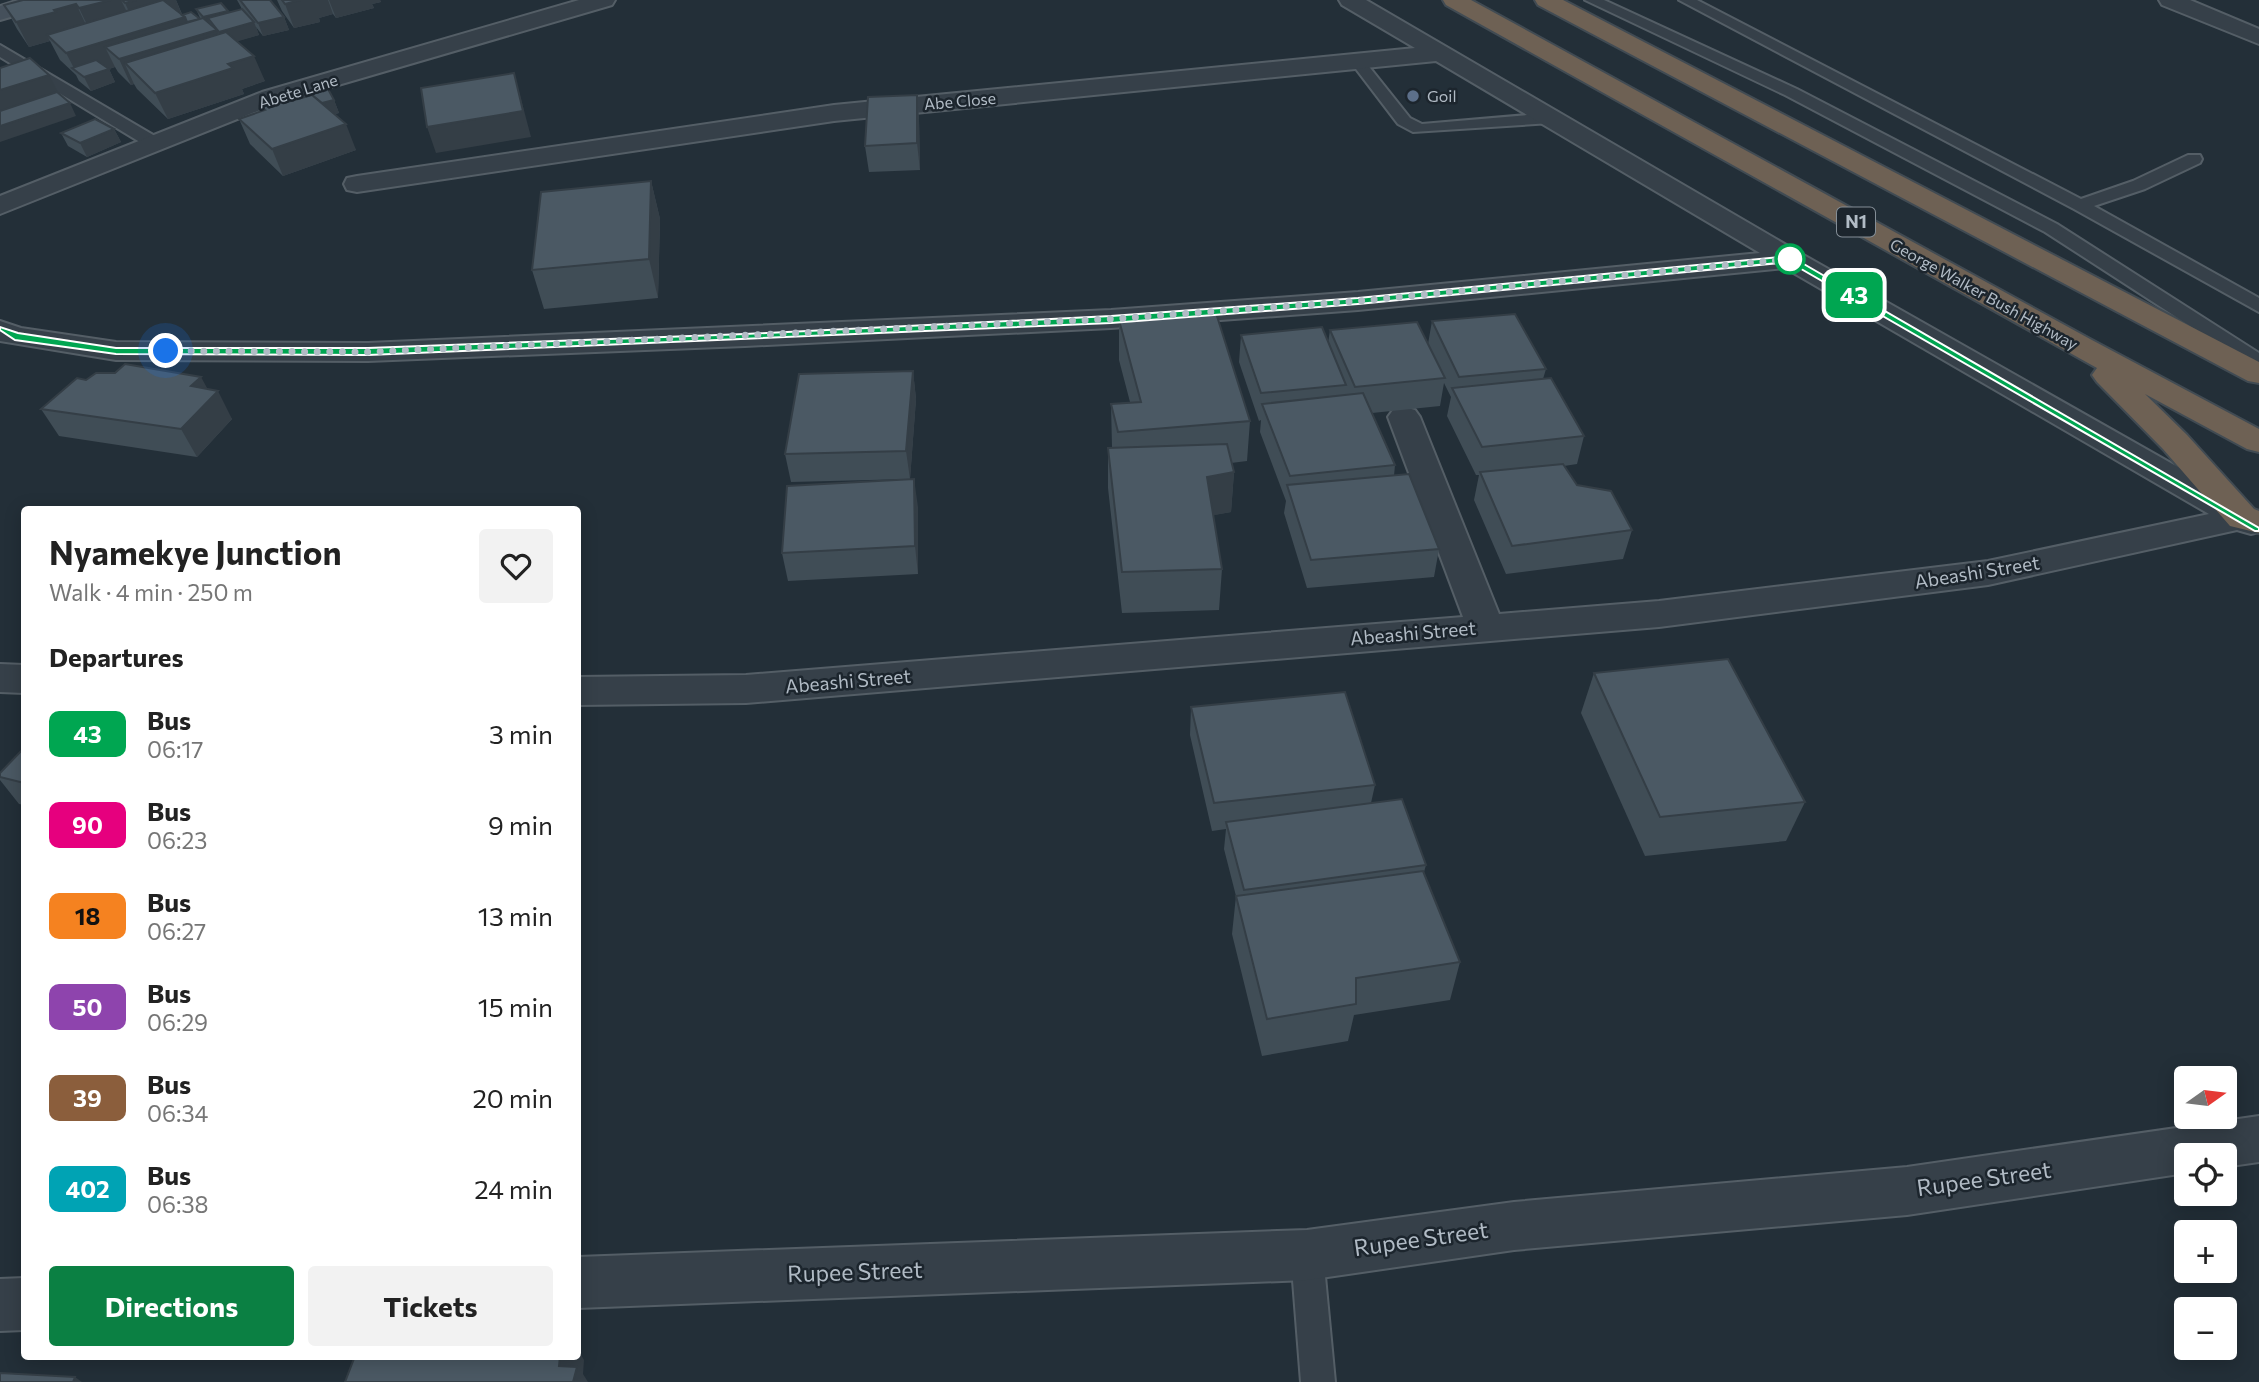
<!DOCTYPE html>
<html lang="en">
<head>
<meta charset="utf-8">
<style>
	body { margin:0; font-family:Commissioner,sans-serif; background:#f2f2f2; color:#222; height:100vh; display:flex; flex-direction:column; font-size:26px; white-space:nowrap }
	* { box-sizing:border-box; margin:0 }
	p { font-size:23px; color:#767676 }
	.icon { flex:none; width:38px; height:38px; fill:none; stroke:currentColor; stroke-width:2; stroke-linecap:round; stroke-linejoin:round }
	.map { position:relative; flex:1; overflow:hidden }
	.sheet { position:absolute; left:21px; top:506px; width:560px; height:854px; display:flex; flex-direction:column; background:#fff; border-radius:7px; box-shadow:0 4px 18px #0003 }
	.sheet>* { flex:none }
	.badge { padding:0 14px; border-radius:10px; font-size:24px; line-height:46px }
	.needle { width:46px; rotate:76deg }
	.tools { position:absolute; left:2174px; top:1066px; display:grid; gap:14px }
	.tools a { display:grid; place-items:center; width:63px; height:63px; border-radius:7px; background:#fff; box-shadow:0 4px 18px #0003; font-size:35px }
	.you { position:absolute; width:35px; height:35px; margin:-18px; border:5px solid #fff; border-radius:50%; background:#1a73e8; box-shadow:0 0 0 10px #1a73e833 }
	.map>.badge { position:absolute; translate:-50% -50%; box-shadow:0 0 0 4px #fff }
	h2 { padding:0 28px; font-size:26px; line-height:63px }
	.round { display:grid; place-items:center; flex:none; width:74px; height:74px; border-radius:7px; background:#f2f2f2 }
	.summary { display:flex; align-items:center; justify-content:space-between; height:119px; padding:0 28px }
	h1 { font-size:33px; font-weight:700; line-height:52px }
	.action { display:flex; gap:14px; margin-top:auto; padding:14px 28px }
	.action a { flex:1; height:80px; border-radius:7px; background:#0b8043; color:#fff; font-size:28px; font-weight:700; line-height:80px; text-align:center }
	.action a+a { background:#f2f2f2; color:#222 }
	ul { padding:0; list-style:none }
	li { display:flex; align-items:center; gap:21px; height:91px; padding:0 28px }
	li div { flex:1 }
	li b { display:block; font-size:26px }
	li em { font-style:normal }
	li .badge { min-width:77px; font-weight:700; text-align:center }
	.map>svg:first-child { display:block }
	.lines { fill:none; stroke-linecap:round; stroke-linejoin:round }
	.lane-casing { stroke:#545e66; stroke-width:4 }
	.street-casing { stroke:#545e66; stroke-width:4 }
	.secondary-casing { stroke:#545e66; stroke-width:4 }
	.highway-casing { stroke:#414b53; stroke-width:4 }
	.lane { fill:#364049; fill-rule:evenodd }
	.street { fill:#364049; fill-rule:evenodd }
	.secondary { fill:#45505b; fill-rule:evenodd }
	.highway { fill:#6e6154; fill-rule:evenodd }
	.wall { fill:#404d56 }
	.shaded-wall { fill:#343e46 }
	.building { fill:#4b5964; stroke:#343e46; stroke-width:2 }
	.line { fill:#00a651; stroke:#fff; stroke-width:2 }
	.walk { stroke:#b1bbc5; stroke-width:7; stroke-dasharray:0 12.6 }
	.service-dot { fill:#5c6f8a; stroke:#1c252d; stroke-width:2.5 }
	.stop-dot { fill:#fff; stroke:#00a651; stroke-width:3.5 }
	.labels { text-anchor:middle; stroke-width:5; stroke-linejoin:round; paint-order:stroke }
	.far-street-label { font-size:16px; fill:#b1bbc5; stroke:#1c252d }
	.far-poi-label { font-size:16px; fill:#b1bbc5; stroke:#1c252d; text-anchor:start }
	.shield { fill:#1c252d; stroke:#848e97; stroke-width:2 }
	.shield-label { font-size:18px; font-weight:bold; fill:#b1bbc5 }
	.street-label { font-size:19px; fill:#b1bbc5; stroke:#1c252d }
	.near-street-label { font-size:23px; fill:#b1bbc5; stroke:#1c252d }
</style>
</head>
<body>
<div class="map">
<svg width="2259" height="1382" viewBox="0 0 2259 1382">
	<rect width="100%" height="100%" fill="#232f38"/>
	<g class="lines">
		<g class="lane-casing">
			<g id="lane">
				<path d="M1585 0H1604L1797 89 2057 224 2259 353V368L2252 366 2045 232 1785 95Z"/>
				<path d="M1679 0H1697L2081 199 2133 181 2188 155H2200L2202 159 2200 163 2145 189 2094 206 2259 298V312L2074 209Z"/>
				<path d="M0 45 160 139 162 143 154 148 148 147 0 57Z"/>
				<path d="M1358 57 1363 59 1410 118 1422 124 1551 113 1559 118 1551 123 1413 132 1398 124 1353 65 1350 62Z"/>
				<path d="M1307 1239 1319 1244 1323 1255 1335 1382H1301L1291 1255 1295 1244Z"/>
			</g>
		</g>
		<g class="street-casing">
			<g id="street">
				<path d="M579 0H615L612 5 280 102 0 214V196L262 92Z"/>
				<path d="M1339 0H1366L1800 253 2259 513V532L2251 534 2237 530 1988 585 1659 627 746 703 578 705V677L746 675 1463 617 1388 417 1393 410 1404 407 1415 410 1420 417 1499 614 1659 601 1988 561 2209 514 1785 268 1358 310 1111 328 745 346 368 361 116 360 0 341V321L21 328 116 342 368 343 1111 310 1358 292 1760 253 1436 61 834 121 357 192 347 190 344 184 347 178 357 176 834 105 1415 48 1342 5Z"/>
				<path d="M2159 0H2190L2259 29V44L2162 5Z"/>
				<path d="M0 664 24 665V693L0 692Z"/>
				<path d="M2259 1116V1162L2224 1167V1155H2186V1173L1907 1215 1514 1250 1307 1280 578 1308V1257L1307 1230 1514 1202 1907 1167Z"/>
				<path d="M24 1278V1330L0 1331V1279Z"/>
			</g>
		</g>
		<g class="secondary-casing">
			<path id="secondary" d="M19 0H55L52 5 0 20V6Z"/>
		</g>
		<g class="highway-casing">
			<g id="highway">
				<path d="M1443 0H1471L2090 339 2259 429V452L2247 449 2145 394 2187 435 2254 509 2259 511V533L2230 526 2163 449 2097 382 2092 375 2097 368 1446 5Z"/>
				<path d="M1535 0H1563L2259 362V383L2248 381 1538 5Z"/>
			</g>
		</g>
		<use href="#lane" class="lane"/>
		<use href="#street" class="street"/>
		<use href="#secondary" class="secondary"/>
		<use href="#highway" class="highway"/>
	</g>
	<g class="wall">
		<path d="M23 0H176L182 14 200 19V18L196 9 229 12 242 9 237 0H270L284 17 289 30 263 36 256 27 259 35 237 41 265 81 242 89 244 94 168 119 137 89 134 84 131 85 118 72 115 67 109 69 115 82 91 91 79 81 76 75 60 60 50 41 29 47 17 29 4 5Z"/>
		<path d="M277 0H380L381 2 372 4 374 8 336 18 333 14 319 18 320 22 294 28 282 11Z"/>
		<path d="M917 95 919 120 920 170 869 172 865 146Z"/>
		<path d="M334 100 339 113 335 114 356 150 283 176 250 144 239 119 262 111 260 106Z"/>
		<path d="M114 129 121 142 87 157 68 146 61 133Z"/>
		<path d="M651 181 660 219 658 298 544 309 532 270Z"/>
		<path d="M1119 320 1250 421 1247 461 1231 463 1234 472 1231 512 1213 515 1222 569 1219 610 1122 613 1108 488V448L1112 447 1111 404 1130 402 1119 360Z"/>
		<path d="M1432 321 1546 369 1543 379 1584 436 1577 464 1564 466 1577 485 1632 530 1623 559 1506 574 1474 500 1479 475H1476L1447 416 1451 397 1444 383 1440 406 1372 413 1395 465 1394 476 1439 549 1434 577 1307 588 1284 513 1286 501 1260 432 1261 420 1259 421 1239 362 1241 335 1328 343 1330 330 1428 344Z"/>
		<path d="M913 371 916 399 910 479 791 482 785 454Z"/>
		<path d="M207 389 232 419 197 457 59 436 41 409Z"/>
		<path d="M918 507V574L788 581 782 553Z"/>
		<path d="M1594 673 1805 802 1786 841 1645 856 1581 713Z"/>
		<path d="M1191 707 1375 785 1371 803 1426 865 1424 872 1460 962 1450 1000 1354 1015 1348 1041 1262 1056 1232 934 1236 896 1224 849 1226 829 1212 831 1190 735Z"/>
		<path d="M24 748V805L19 804 0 780V773Z"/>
	</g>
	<g class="shaded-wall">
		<path d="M111 0H121L132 22 91 33 79 8Z"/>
		<path d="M136 0H176L182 15 136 27 125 3Z"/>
		<path d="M300 0H328L333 14 319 18 320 22 294 28 285 4Z"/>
		<path d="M329 0H380L381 2 372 4 374 8 336 18Z"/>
		<path d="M76 4 88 29 47 35 50 41 29 47 16 22Z"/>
		<path d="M228 11 233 23 208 18 212 29 217 30 228 55 125 64 134 84 131 85 119 59 105 47 115 67 84 77 75 70 66 53 185 17 193 37 203 17Z"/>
		<path d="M284 17 289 30 263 36 258 23Z"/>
		<path d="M254 22 259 35 225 45 219 32Z"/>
		<path d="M254 56 265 81 242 89 244 94 168 119 155 93 228 64Z"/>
		<path d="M109 69 115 82 91 91 84 77Z"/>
		<path d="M514 73 531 137 436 153 427 127Z"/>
		<path d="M49 75 62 100 0 121V90Z"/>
		<path d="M917 95 919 120 920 170 917 143Z"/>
		<path d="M334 100 339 113 315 119 310 106Z"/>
		<path d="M70 103 76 116 0 142V126Z"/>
		<path d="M346 124 356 150 283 176 272 149Z"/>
		<path d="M114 129 121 142 87 157 80 143Z"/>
		<path d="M651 181 660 219 658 298 649 259Z"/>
		<path d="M913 371 916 399 910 479 906 451Z"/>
		<path d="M201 377 212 397 218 391 232 419 197 457 181 429 191 386Z"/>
		<path d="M1234 472 1231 512 1205 517 1207 477Z"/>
		<path d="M914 479 918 507V574L915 546Z"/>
		<path d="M578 1350 584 1360 583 1374 588 1382H571L559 1366 560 1356H578Z"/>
		<path d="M75 1377 82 1382H73Z"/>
	</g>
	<g class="building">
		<path d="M23 0H111L79 8 76 4 54 10 56 12 16 22 4 5Z"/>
		<path d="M122 0H136L125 3Z"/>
		<path d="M163 0 185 17 66 53 47 35Z"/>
		<path d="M240 0H270L284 17 258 23Z"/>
		<path d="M282 0H300L285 4Z"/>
		<path d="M221 3 228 11 203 17 196 9Z"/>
		<path d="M242 9 254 22 219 32 208 18Z"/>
		<path d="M191 12 200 19 187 22 185 17 182 15Z"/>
		<path d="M203 18 217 30 119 59 105 47Z"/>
		<path d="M226 32 254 56 228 64 233 68 155 93 125 63Z"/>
		<path d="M30 58 49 75 0 90V68Z"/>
		<path d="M96 60 109 69 84 77 72 68Z"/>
		<path d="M514 73 523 111 427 127 421 88Z"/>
		<path d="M328 89 334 100 322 103 312 95 305 97 304 95Z"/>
		<path d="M57 92 70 103 0 126V111Z"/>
		<path d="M312 95 346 124 272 149 239 119 265 110 260 106 280 100 284 103Z"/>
		<path d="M917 95V143L865 146 868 97Z"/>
		<path d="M95 119 114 129 80 143 61 133Z"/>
		<path d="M651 181 649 259 532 270 541 192Z"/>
		<path d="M1216 313 1250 421 1118 432 1111 404 1141 402 1119 320Z"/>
		<path d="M1515 314 1546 369 1459 377 1432 321Z"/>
		<path d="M1417 322 1445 378 1355 387 1330 330Z"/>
		<path d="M1322 327 1346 385 1261 393 1241 335Z"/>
		<path d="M125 364 201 377 191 386 218 391 181 429 41 409 77 378 86 380 96 373H115Z"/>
		<path d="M913 371 906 451 785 454 799 374Z"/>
		<path d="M1551 378 1584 436 1482 447 1452 388Z"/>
		<path d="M1363 393 1395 465 1290 476 1262 404Z"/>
		<path d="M1227 444 1234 472 1207 477 1222 569 1122 572 1108 448Z"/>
		<path d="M1563 464 1577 485 1611 491 1632 530 1512 546 1480 472Z"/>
		<path d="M1409 474 1439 549 1311 560 1287 485Z"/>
		<path d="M914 479 915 546 782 553 787 486Z"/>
		<path d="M1728 659 1805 802 1660 817 1594 673Z"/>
		<path d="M1345 692 1375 785 1214 803 1191 707Z"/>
		<path d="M24 748V783L0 777V773Z"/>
		<path d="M1402 799 1426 865 1244 890 1226 822Z"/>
		<path d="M1423 871 1460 962 1356 978V1004L1267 1019 1236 896Z"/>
		<path d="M355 1356H560L559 1366 577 1367 573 1382H345Z"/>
		<path d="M0 1373 75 1377 73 1382H0Z"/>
	</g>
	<path class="line" d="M1790 256 2259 528V531H2255L1789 262 1358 304 1111 323 368 355 116 354 15 340 0 330V327L18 333 116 348H368L745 334 1111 316 1358 298Z"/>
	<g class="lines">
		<path class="walk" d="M166 351 368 352 1111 319 1358 301 1790 259"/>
	</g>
	<circle class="service-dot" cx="1413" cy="96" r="7"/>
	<circle class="stop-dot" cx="1790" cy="259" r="14"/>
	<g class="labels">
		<g class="far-street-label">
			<text transform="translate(298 91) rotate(-17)" y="6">Abete Lane</text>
			<text transform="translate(960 101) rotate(-5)" y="6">Abe Close</text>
			<text transform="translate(1984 294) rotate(29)" y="6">George Walker Bush Highway</text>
		</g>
		<g class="far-poi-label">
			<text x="1427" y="102">Goil</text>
		</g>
		<rect class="shield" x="1837" y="207.5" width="38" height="29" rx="5"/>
		<g class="shield-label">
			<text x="1856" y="228">N1</text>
		</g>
		<g class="street-label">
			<text transform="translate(1977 572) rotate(-9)" y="7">Abeashi Street</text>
			<text transform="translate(1413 633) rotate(-5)" y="7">Abeashi Street</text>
			<text transform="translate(848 681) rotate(-5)" y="7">Abeashi Street</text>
		</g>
		<g class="near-street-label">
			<text transform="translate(1984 1179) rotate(-8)" y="8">Rupee Street</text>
			<text transform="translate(1421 1239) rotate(-8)" y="8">Rupee Street</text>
			<text transform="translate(855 1272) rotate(-2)" y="8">Rupee Street</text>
		</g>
	</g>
</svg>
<div class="tools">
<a><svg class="needle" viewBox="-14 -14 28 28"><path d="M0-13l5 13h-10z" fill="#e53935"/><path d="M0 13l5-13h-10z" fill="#767676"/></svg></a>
<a><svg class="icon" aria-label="locate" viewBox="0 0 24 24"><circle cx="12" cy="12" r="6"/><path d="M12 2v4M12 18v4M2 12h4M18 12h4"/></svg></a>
<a>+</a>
<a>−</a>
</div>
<div class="you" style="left:166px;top:351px"></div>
<b class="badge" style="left:1854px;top:295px;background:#00a651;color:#fff">43</b>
<section class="sheet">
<div class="summary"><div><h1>Nyamekye Junction</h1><p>Walk · 4 min · 250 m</p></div><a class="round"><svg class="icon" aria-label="heart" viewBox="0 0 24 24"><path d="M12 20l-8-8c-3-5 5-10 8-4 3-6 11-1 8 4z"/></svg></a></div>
<h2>Departures</h2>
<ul>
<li><span class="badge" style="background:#00a651;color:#fff">43</span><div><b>Bus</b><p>06:17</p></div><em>3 min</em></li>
<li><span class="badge" style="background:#e6007e;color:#fff">90</span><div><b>Bus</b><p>06:23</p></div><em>9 min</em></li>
<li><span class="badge" style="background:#f58220;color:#111">18</span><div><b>Bus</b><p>06:27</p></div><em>13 min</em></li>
<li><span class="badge" style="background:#8e44ad;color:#fff">50</span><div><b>Bus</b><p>06:29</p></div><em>15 min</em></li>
<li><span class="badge" style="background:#8b5e3c;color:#fff">39</span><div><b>Bus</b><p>06:34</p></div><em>20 min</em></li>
<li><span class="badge" style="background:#00a3b4;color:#fff">402</span><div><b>Bus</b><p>06:38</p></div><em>24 min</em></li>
</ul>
<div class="action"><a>Directions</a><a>Tickets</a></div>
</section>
</div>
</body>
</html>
